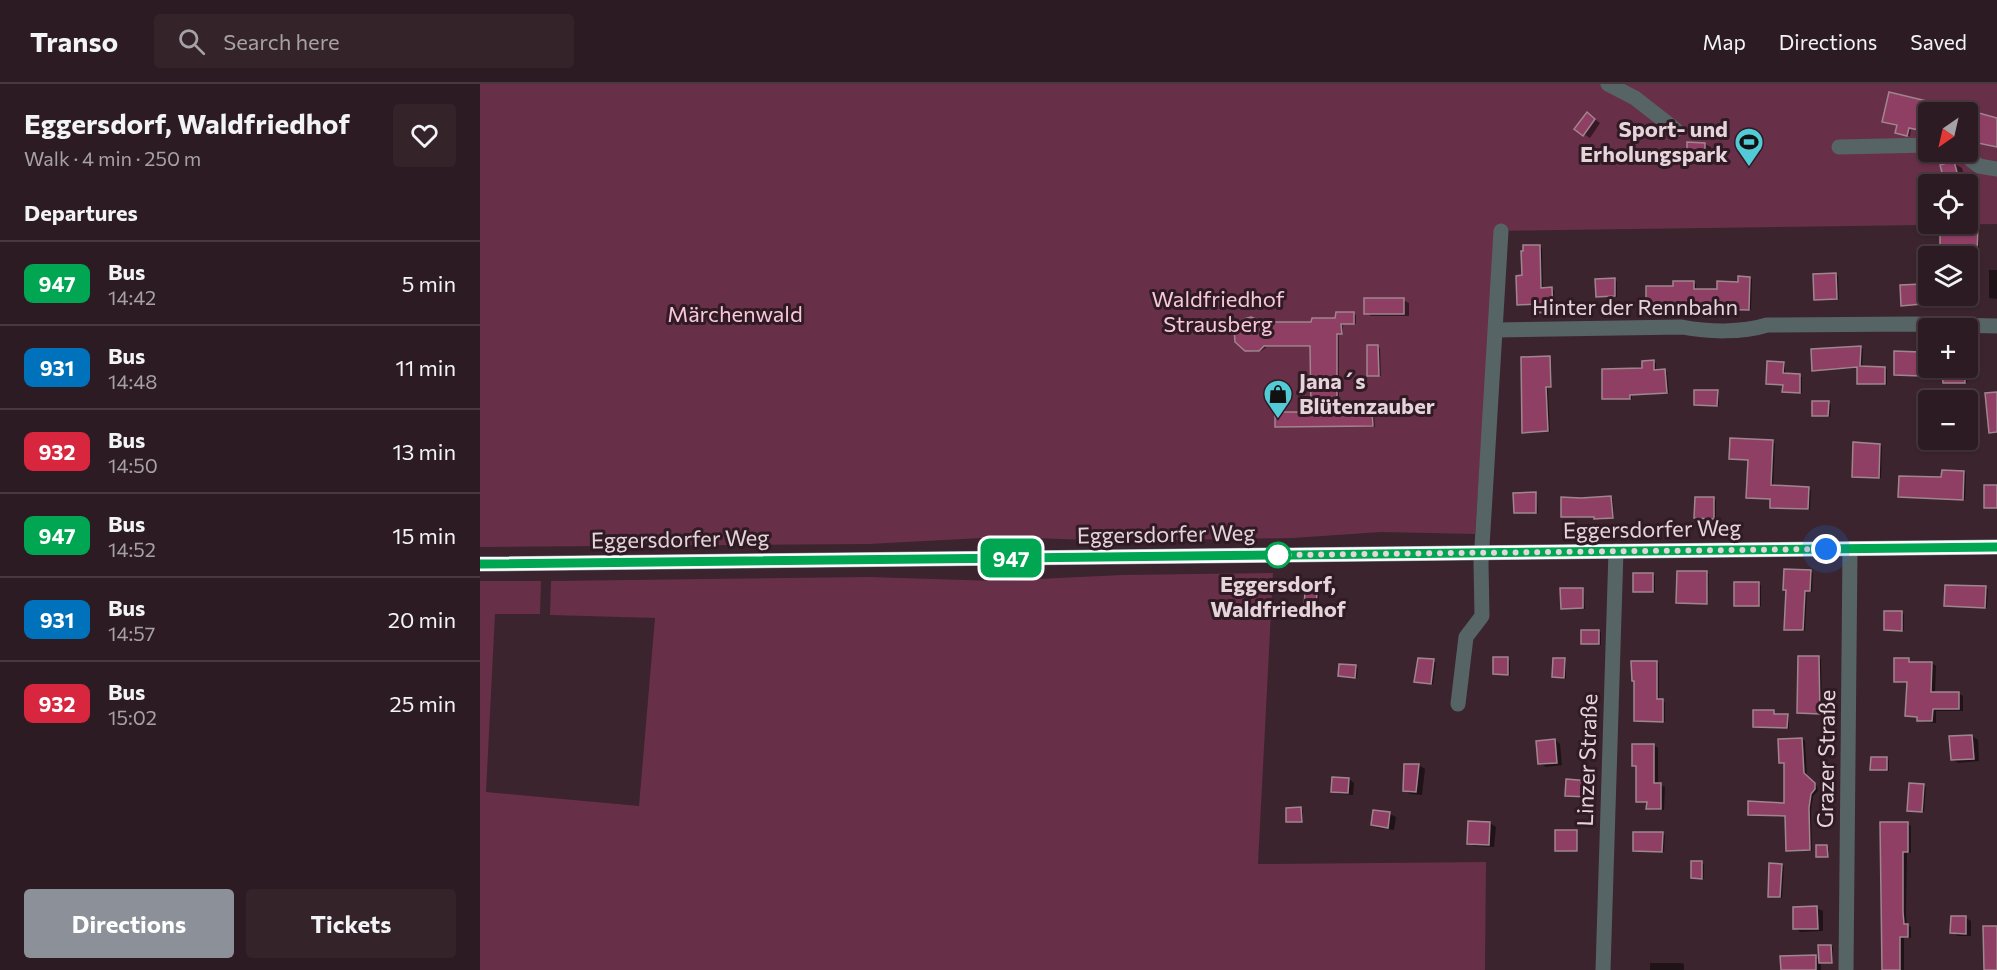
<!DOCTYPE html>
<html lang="en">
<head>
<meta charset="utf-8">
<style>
	body { margin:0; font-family:Commissioner,sans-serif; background:#34242a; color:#f1f3f6; height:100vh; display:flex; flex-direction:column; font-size:22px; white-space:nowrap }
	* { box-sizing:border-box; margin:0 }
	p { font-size:20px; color:#a6a1a5 }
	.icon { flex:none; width:33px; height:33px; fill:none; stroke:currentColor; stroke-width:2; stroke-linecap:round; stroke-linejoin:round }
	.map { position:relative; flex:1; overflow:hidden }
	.side { display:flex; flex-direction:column; background:#2c1b22; width:480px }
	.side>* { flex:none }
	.badge { padding:0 12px; border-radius:9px; font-size:21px; line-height:39px }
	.needle { width:39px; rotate:214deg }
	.controls { position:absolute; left:1438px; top:18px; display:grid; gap:12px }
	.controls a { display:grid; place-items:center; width:60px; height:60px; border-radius:6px; background:#2c1b22; box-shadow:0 2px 4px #0004,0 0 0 2px #483940; font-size:30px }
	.you { position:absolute; width:30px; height:30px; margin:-15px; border:4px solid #fff; border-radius:50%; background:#1a73e8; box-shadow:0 0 0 9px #1a73e833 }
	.map>.badge { position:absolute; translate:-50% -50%; box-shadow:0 0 0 3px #fff }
	h2 { padding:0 24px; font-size:22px; line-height:54px }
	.round { display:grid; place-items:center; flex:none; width:63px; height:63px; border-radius:6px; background:#34242a }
	.head { display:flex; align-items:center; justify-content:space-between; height:102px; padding:0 24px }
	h1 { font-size:28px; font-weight:700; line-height:45px }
	.action { display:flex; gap:12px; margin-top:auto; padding:12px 24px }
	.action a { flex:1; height:69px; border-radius:6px; background:#8c9099; color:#fff; font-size:24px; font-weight:700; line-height:69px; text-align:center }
	.action a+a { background:#34242a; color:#f1f3f6 }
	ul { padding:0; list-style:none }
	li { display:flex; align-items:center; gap:18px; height:84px; padding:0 24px; border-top:2px solid #483940 }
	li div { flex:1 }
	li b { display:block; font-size:22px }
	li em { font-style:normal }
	li .badge { min-width:66px; font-weight:700; text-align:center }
	header { display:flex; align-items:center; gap:36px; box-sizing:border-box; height:84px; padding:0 30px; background:#2c1b22; border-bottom:2px solid #483940 }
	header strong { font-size:28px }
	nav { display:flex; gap:33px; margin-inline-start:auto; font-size:21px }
	.search { width:420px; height:54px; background:#34242a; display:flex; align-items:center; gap:15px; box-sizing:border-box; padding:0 21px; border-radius:6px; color:#a6a1a5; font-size:22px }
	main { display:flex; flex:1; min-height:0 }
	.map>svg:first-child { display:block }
	.green { fill:#682f48; fill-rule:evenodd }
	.shadow { fill:#0007 }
	.building { fill:#8f3f64; stroke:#a0858f; stroke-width:1.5 }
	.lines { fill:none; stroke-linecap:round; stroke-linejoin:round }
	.minor { stroke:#576466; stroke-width:15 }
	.major { stroke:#809c9f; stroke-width:15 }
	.line-casing { stroke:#fff; stroke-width:14 }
	.line { stroke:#00a651; stroke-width:9 }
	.walk { stroke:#e5d5db; stroke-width:6; stroke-dasharray:0 10.8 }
	.stop-dot { fill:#fff; stroke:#00a651; stroke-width:3 }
	.labels { text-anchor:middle; stroke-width:6; stroke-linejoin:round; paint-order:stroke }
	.poi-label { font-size:22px; font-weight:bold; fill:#e5d5db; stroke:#301b24; text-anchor:end }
	.park-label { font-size:22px; fill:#f8c8da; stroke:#301b24 }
	.street-label { font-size:22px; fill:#e5d5db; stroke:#301b24 }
	.stop-label { font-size:22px; font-weight:bold; fill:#e5d5db; stroke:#301b24 }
</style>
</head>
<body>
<header>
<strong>Transo</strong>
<div class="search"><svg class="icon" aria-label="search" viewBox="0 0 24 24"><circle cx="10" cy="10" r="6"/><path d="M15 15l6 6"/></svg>Search here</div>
<nav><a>Map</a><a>Directions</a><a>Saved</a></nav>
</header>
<main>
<section class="side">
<div class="head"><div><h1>Eggersdorf, Waldfriedhof</h1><p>Walk · 4 min · 250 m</p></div><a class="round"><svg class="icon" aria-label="heart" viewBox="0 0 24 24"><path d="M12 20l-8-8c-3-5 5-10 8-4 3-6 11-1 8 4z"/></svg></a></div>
<h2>Departures</h2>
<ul>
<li><span class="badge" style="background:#00a651;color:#fff">947</span><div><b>Bus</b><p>14:42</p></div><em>5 min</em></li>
<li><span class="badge" style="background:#0072bc;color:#fff">931</span><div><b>Bus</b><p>14:48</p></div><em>11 min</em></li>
<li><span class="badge" style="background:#d7263d;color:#fff">932</span><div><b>Bus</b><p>14:50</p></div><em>13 min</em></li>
<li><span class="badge" style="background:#00a651;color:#fff">947</span><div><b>Bus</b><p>14:52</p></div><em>15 min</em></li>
<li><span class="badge" style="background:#0072bc;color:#fff">931</span><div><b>Bus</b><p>14:57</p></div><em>20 min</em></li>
<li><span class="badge" style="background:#d7263d;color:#fff">932</span><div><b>Bus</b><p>15:02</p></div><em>25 min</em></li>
</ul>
<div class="action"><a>Directions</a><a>Tickets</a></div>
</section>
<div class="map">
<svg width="1517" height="886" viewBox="0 0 1517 886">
	<rect width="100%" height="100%" fill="#3b242d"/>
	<g class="green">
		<path d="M0 0H1517V140L1016 147 995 450 901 448 813 454 642 457 520 453 389 460 0 463ZM1449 28H1488V68H1449ZM1449 100H1488V140H1449Z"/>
		<path d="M793 489 778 780 1006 778 1005 886H0V497H61L60 530H15L6 708 159 722 175 534 70 531 71 497 390 493 517 497 642 491Z"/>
	</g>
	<g class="shadow">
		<path d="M1410 10 1487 28H1449V48L1431 44 1430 52 1419 50V41Z"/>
		<path d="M1112 33 1120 39 1110 54 1096 45Z"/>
		<path d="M1225 60 1231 63 1230 80H1214L1208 76Z"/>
		<path d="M1473 79 1482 84 1487 100H1467L1462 82Z"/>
		<path d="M1497 147 1499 148V169L1461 167Z"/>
		<path d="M1060 162 1062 164 1063 205 1074 206 1075 229 1060 230 1057 228V220H1038L1043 193 1045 163Z"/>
		<path d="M1509 186H1517V215L1509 214Z"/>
		<path d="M1356 190 1358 192 1359 215H1336Z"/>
		<path d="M1269 194 1272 195 1271 226H1227V229L1168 226 1213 198 1216 200V207H1238Z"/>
		<path d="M1135 196 1137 197V213L1117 212Z"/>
		<path d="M1442 201 1444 202V221H1423L1422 202Z"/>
		<path d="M923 216 929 219V232H891L886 229Z"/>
		<path d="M873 229 876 231V240H863V250H859V329H892L894 330 895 343 796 342 833 329 832 263H787L781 267 775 268 766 266 783 240H832L856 236Z"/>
		<path d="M897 263 900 264 901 292H891L889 291Z"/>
		<path d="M1380 263 1383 265 1382 283 1407 285V301L1378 299 1379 284 1334 286Z"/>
		<path d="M1441 269 1443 271V292L1416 290Z"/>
		<path d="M1069 274 1071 275 1072 304H1068L1070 348 1046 349 1044 348Z"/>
		<path d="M1173 278 1176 279V287L1187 288 1189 309 1152 311V315H1124Z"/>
		<path d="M1303 279 1305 280V291L1322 293V309H1306L1304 307V301L1287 299Z"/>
		<path d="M1464 284H1487V299L1464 298Z"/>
		<path d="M1237 307 1239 309V322L1215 321Z"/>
		<path d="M1348 319 1351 320 1350 333 1333 331Z"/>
		<path d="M1292 358 1295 359 1293 403 1331 406 1330 426 1294 424 1292 423V415L1268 413 1269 376 1250 374Z"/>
		<path d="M1400 361 1402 362 1401 394 1373 392Z"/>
		<path d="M1484 388 1486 389 1485 416 1422 413 1463 395Z"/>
		<path d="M1055 410 1057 411 1058 429 1035 428Z"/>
		<path d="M1130 413 1133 415 1134 434 1118 436 1116 433 1083 432Z"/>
		<path d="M1234 415 1236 416V435L1216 433Z"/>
		<path d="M1226 488 1229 490 1228 520 1198 518Z"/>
		<path d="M1330 488 1333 489 1332 508 1327 507 1325 547 1308 546 1305 545 1307 507 1304 505Z"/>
		<path d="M1173 490 1175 492V508L1154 507Z"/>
		<path d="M1278 500 1281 501V522L1256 521Z"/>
		<path d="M1506 504 1508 505 1507 524 1466 521Z"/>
		<path d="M1102 505 1104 507 1105 525 1082 524Z"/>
		<path d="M837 509 839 510 838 525 825 523Z"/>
		<path d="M1421 529 1424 530V547L1406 546Z"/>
		<path d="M1119 547 1121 548V561L1102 559Z"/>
		<path d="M1339 573 1341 575 1342 630H1321L1319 628Z"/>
		<path d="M1027 575 1030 576V592L1014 589Z"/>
		<path d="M939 576 956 578 953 600 938 598Z"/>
		<path d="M1084 576 1086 577V595L1076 594 1074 593Z"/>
		<path d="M1428 576 1432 579H1452L1456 582 1455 610 1478 609 1483 612V627H1456V639L1443 638 1439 634 1426 631 1428 599H1420L1416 597Z"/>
		<path d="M1177 578 1179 579V617L1185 618V638H1158L1155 636Z"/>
		<path d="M876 583 878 584 877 594 859 591Z"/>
		<path d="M1293 628 1296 631 1309 633V645L1275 642Z"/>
		<path d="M1492 652 1498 656 1499 677 1478 679 1472 675Z"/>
		<path d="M1322 655 1325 657 1327 692 1337 702 1338 707 1333 712 1331 726 1332 767H1310L1307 766 1306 733 1269 730 1306 720 1305 680 1300 678Z"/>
		<path d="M1075 656 1080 660 1082 681 1066 683 1060 679Z"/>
		<path d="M1174 661 1178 664V701L1185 703 1184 726H1172L1168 724V719L1157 717V683L1153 681Z"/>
		<path d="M1407 674 1409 676V687L1392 685Z"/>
		<path d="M926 681H939L945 685 942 711 930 710 924 706Z"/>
		<path d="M869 695 874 699 873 711 858 710 853 707Z"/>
		<path d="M1109 698 1111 700V713L1087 711Z"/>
		<path d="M1444 702 1446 703 1444 728 1431 727 1428 726Z"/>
		<path d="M821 725 823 726V738L807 737Z"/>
		<path d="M894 728 910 730 916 733 914 746 898 744 892 741Z"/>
		<path d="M1010 739 1016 743 1014 763 994 762 989 759Z"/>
		<path d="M1428 740 1431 742V769H1427L1426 831 1427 841 1431 843V854H1424V886H1403Z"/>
		<path d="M1096 747 1098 749V768L1076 766Z"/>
		<path d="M1183 750 1185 751 1184 768 1154 766Z"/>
		<path d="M1347 763 1349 764V774L1337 772Z"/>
		<path d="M1213 779 1224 780V795L1213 793Z"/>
		<path d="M1301 781 1304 782 1302 814 1292 813 1289 812Z"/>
		<path d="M1337 824 1343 827V847L1320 848 1315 844Z"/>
		<path d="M1486 834 1491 837V852H1478L1472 848Z"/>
		<path d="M1351 862 1353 863V880H1341V886H1302L1335 873 1340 876Z"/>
		<path d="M1170 879H1201L1204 880V886H1170Z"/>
	</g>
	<g class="building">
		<path d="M1409 8 1476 24 1475 28H1449V48L1429 44 1427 52 1415 49 1417 41 1402 38Z"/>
		<path d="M1488 26 1517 34V63L1488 57Z"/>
		<path d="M1107 28 1115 35 1103 52 1094 45Z"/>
		<path d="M1207 58 1225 59V77H1207Z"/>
		<path d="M1474 77 1480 100H1465L1460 81Z"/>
		<path d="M1460 145H1498L1497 169 1460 168Z"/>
		<path d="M1043 161H1060L1061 204 1072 203 1073 228 1056 229V220L1037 221 1036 192 1042 191 1041 167H1043Z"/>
		<path d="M1356 189 1357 215 1334 216 1333 190Z"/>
		<path d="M1258 192 1270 193 1269 226 1225 225V228L1166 227V202H1193V197H1214V205H1237V197L1258 198Z"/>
		<path d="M1135 194V212L1116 213 1115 195Z"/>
		<path d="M1442 200V220L1421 222 1420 201Z"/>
		<rect x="884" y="214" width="40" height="16"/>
		<path d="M856 228H874V240H861L862 250H857V327H892L893 342 795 343V328H831L830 262H784L779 267H765L755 258 754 244 764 235 771 233 784 238H831L832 234H855Z"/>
		<path d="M887 261H898L899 292H887Z"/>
		<path d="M1381 262 1380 282 1405 283V300H1377V283L1332 287 1331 265Z"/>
		<path d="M1414 267 1441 268V292L1414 291Z"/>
		<path d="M1070 272 1071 303H1066L1068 347 1042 349 1041 273Z"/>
		<path d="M1174 276V286L1185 285 1187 309 1150 311V315H1122V285L1162 284V277Z"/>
		<path d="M1287 277 1304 278 1303 289 1320 290V309L1302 308 1303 301 1286 300Z"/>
		<path d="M1462 284H1485V299H1463Z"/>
		<path d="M1214 306H1238L1237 322 1214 321Z"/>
		<path d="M1517 308V348L1509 349 1505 309Z"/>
		<path d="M1332 317H1349L1348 332H1332Z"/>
		<path d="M1250 354 1293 356 1291 401 1329 403 1328 425 1290 424V415L1266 414 1268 376 1249 375Z"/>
		<path d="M1373 358 1400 360 1399 394 1372 393Z"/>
		<path d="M1462 386 1484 387 1483 416 1418 413 1419 392 1461 393Z"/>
		<rect x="1504" y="401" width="13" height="23"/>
		<path d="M1056 408V429H1034L1033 409Z"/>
		<path d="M1131 412 1133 434 1114 435V433H1081V413L1101 414Z"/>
		<path d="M1215 413H1234V435L1214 434Z"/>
		<path d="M1304 485 1331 486 1330 507H1325L1323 546H1304L1306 506H1303Z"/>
		<path d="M1197 487H1227V520L1196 519Z"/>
		<rect x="1153" y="489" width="20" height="19"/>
		<rect x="1254" y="498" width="25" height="24"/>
		<path d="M1465 501 1506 502 1505 524 1464 522Z"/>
		<path d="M1080 504H1103V524L1081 525Z"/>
		<path d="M825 507 837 508 836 525 824 524Z"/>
		<path d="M1404 527H1422V547L1404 546Z"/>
		<rect x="1101" y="546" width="18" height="14"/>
		<path d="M1318 572H1339L1340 630 1317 629Z"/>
		<path d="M1013 573H1028V591L1013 590Z"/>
		<path d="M938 574 954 575 951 600 934 598Z"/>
		<path d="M1073 574H1085L1084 594 1072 593Z"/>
		<path d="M1414 574H1429V578H1452L1451 608H1479V625H1453L1452 637H1437V633L1425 632 1427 598H1414Z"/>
		<path d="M1151 577H1177V615H1183V638L1154 637V597H1152Z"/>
		<path d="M859 580 876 581 875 594 858 592Z"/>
		<path d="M1273 626H1294V630H1308L1307 644 1273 643Z"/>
		<path d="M1492 651 1494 675 1471 676 1469 652Z"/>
		<path d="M1322 654 1324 689 1335 699V705L1331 710 1329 724 1330 766 1306 767 1305 732 1268 731V717L1304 719V679H1299L1298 655Z"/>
		<path d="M1075 655 1077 679 1058 680 1056 657Z"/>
		<path d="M1152 660H1174V699H1181V725H1166L1167 718H1156V682H1152Z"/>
		<path d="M1391 673H1407V686H1390Z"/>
		<path d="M924 680H939L936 708 923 707Z"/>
		<path d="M852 693 869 694 868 709 851 708Z"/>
		<path d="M1086 695 1110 697 1109 713 1085 712Z"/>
		<path d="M1429 699 1444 700 1442 728 1427 727Z"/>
		<path d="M821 723 822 738H806V724Z"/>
		<path d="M893 726 910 728 908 744 891 741Z"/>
		<path d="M988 737 1010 738 1009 761 987 760Z"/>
		<path d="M1400 738H1428V768H1423V828L1424 840H1428V853H1420V886H1402Z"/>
		<rect x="1075" y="746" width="22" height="21"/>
		<path d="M1153 748H1183L1182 768 1153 767Z"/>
		<path d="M1336 761H1347L1348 773H1336Z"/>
		<path d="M1211 777H1222V795L1211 794Z"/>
		<path d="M1289 779 1302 780 1300 813H1288Z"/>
		<path d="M1337 822 1338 845H1313V823Z"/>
		<path d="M1471 832H1486V850L1470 849Z"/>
		<path d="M1503 842H1517V886H1504Z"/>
		<path d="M1338 861H1351L1352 879H1339Z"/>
		<path d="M1336 871V886H1301L1300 872Z"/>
	</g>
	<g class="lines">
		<g class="minor">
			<path d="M1128 0 1155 14 1196 46"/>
			<path d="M1359 63 1449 61"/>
			<path d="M1481 68 1499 82 1517 85"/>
			<path d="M1016 246 1202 243C1228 248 1262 249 1287 241L1433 240 1517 242"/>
			<path d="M978 620 986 553 1002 532 1001 479 1021 147"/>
			<path d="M1123 886 1136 467"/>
			<path d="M1366 886 1370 465"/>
		</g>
		<path class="major" d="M0 480 1517 463"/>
	</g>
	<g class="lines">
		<g class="line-casing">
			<path id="line" d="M0 480 1517 463"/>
		</g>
		<use href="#line" class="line"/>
		<path class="walk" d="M798 471 1346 465"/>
	</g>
	<defs>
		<g id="stadium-pin" transform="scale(1.5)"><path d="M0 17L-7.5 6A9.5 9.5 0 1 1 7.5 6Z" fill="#52cbd7" stroke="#301b24"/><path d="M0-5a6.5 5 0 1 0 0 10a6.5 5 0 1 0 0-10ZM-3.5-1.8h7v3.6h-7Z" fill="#111"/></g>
		<g id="shop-pin" transform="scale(1.5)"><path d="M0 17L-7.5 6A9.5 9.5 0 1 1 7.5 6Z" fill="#52cbd7" stroke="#301b24"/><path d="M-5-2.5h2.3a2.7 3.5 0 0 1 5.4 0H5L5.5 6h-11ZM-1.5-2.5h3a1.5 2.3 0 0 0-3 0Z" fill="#111"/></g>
	</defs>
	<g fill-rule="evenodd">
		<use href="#stadium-pin" x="1269" y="58"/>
		<use href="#shop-pin" x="798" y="310"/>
	</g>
	<circle class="stop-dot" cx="798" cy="471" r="12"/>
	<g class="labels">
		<g class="poi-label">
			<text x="1248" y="53">Sport- und<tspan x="1248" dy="25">Erholungspark</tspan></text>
			<text x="819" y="305" text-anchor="start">Jana´s<tspan x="819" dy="25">Blütenzauber</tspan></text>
		</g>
		<g class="park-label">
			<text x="738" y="223">Waldfriedhof<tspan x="738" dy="25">Strausberg</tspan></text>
			<text x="255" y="238">Märchenwald</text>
		</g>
		<g class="street-label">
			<text x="1155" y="231">Hinter der Rennbahn</text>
			<text transform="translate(1172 445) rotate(-1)" y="8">Eggersdorfer Weg</text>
			<text transform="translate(686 450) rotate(-1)" y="8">Eggersdorfer Weg</text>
			<text transform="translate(200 455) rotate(-1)" y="8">Eggersdorfer Weg</text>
			<text transform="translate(1346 675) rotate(-89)" y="8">Grazer Straße</text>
			<text transform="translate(1107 676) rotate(-88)" y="8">Linzer Straße</text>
		</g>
		<g class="stop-label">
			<text x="798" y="508">Eggersdorf,<tspan x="798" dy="25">Waldfriedhof</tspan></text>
		</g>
	</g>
</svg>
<div class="controls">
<a><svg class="needle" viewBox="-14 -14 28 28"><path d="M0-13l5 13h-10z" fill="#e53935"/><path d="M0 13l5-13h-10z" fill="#a6a1a5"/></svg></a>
<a><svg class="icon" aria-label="locate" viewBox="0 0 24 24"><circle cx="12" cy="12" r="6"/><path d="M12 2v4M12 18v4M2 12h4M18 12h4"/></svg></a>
<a><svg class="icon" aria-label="layers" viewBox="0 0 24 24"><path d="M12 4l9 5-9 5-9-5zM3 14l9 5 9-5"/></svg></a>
<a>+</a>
<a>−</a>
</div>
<div class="you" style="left:1346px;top:465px"></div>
<b class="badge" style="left:531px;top:474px;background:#00a651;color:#fff">947</b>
</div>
</main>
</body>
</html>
